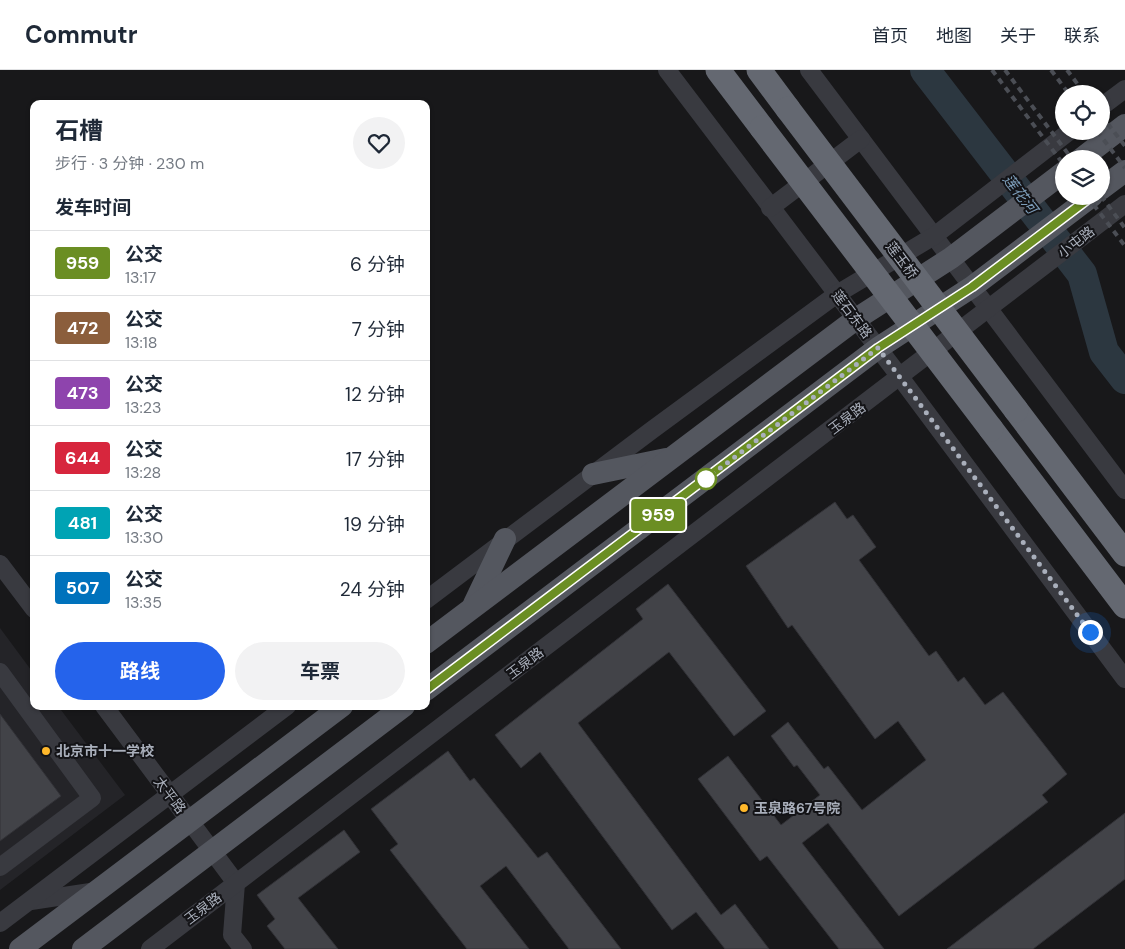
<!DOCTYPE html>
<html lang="zh">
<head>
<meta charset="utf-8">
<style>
	body { margin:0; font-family:"DM Sans","Noto Sans SC",sans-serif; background:#f2f2f3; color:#1f2937; height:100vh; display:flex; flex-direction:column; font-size:19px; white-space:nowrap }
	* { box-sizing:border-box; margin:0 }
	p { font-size:16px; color:#747a83 }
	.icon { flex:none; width:28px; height:28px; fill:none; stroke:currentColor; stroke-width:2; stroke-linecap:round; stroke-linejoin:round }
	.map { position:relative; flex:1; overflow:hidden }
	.sheet { position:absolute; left:30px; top:30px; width:400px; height:610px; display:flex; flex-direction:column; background:#fff; border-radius:10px; box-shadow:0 1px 4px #0004 }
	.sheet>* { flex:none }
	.badge { padding:0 10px; border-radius:4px; font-size:18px; line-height:32px }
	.tools { position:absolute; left:1055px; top:15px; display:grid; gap:10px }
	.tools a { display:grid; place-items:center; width:55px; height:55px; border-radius:50%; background:#fff; box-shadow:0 1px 4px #0004; font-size:25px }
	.you { position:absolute; width:25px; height:25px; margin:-12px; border:4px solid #fff; border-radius:50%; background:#1a73e8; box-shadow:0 0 0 8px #1a73e833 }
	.map>.badge { position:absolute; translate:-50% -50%; box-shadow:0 0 0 2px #fff }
	h2 { padding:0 25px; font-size:19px; line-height:45px }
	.round { display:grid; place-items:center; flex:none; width:52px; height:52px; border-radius:26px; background:#f2f2f3 }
	.head { display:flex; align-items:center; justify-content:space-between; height:85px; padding:0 25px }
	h1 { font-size:24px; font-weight:700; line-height:38px }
	.button { display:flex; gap:10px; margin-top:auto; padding:10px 25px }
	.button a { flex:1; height:58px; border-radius:30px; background:#2563eb; color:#fff; font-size:20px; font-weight:700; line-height:58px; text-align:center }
	.button a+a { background:#f2f2f3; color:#1f2937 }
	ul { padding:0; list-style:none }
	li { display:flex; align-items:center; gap:15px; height:65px; padding:0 25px; border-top:1px solid #e0e1e3 }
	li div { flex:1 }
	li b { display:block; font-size:19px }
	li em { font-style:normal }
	li .badge { min-width:55px; font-weight:700; text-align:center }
	header { display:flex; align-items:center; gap:30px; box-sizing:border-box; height:70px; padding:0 25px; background:#fff; border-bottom:1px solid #e0e1e3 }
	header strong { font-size:24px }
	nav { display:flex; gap:28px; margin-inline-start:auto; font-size:18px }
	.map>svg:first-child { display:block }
	.built { fill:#242428 }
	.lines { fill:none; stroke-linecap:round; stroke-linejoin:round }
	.river { stroke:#2c3740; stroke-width:30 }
	.building { fill:#424348; stroke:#323237 }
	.minor { stroke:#393a40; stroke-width:18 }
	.major { stroke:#54575f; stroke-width:22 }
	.highway { stroke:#646871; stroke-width:25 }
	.rail { stroke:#4b4e55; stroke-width:4; stroke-dasharray:6 5; stroke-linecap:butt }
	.highway-bridge { stroke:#646871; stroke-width:25 }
	.line-casing { stroke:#fff; stroke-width:11 }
	.line { stroke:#6b8e23; stroke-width:8 }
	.walk { stroke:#a9afbb; stroke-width:5; stroke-dasharray:0 9 }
	.stop-dot { fill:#fff; stroke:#6b8e23; stroke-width:2.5 }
	.poi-dot { fill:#ffb82b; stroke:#131316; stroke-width:2 }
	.labels { text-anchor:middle; stroke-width:4; stroke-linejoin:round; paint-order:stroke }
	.street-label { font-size:14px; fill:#a9afbb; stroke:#131316 }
	.poi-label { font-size:14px; font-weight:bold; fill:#a9afbb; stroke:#131316; text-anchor:start }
	.water-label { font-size:15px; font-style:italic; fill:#7d9db9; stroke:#131316 }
</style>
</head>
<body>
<header>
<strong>Commutr</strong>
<nav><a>首页</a><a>地图</a><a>关于</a><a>联系</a></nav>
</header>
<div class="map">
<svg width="1125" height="879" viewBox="0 0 1125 879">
	<rect width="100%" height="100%" fill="#18181a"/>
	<path class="built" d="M0 558 34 604V636H58L125 725 0 820Z"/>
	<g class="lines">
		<path class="river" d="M925 0 1082 204 1104 282 1125 309"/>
	</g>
	<g class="building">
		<path d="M835 432 847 449 853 445 876 477 859 490 929 586 936 581 958 612 964 607 985 635 1003 622 1067 704 1042 725 1048 732 899 846 828 753 802 773 884 879H839L767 786 760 791 698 709 728 686 781 755 820 725 797 695 794 697 771 666 788 652 824 699 828 696 862 740 926 690 898 651 875 669 792 555 788 558 746 496Z"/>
		<path d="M668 514 766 641 734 666 669 582 578 653 721 845 735 834 769 879H725L696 842 672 860 540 682 521 698 495 665 643 549 636 539Z"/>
		<path d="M0 644 61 726 0 771Z"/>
		<path d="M448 681 470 711 474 708 538 788 547 782 621 879H569L506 796 480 816 529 879H467L390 780 398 774 371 739Z"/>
		<path d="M1125 743V809L1033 879H947Z"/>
		<path d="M344 760 360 782 298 828 338 879H285L267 856 275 849 257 825Z"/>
	</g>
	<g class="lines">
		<g class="minor">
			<path d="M667 0 900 307 1125 609"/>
			<path d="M809 0 1125 420"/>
			<path d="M1101 37 1125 19"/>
			<path d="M770 138 861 69"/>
			<path d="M0 494 34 539"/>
			<path d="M426 530 652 360 837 224 934 166 1070 61"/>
			<path d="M0 602 92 728 0 797"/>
			<path d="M104 636 236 813 232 865 243 879"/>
			<path d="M31 831 97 821"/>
			<path d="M0 853 287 636"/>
			<path d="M150 879 1125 134"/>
		</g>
		<g class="major">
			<path d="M1081 89 1125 55"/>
			<path d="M1101 119 1125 101"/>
			<path d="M593 404 666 389"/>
			<path d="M474 534 505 469"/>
			<path d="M426 573 856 249 951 188 1064 102"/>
			<path d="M426 620 878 278 972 217 1092 126"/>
			<path d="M20 879 342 636"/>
			<path d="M83 879 404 636"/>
		</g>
		<g class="highway">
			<path d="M718 0 762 58"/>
			<path d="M759 0 788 39"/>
			<path d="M1016 340 1125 484"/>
			<path d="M991 359 1125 536"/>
		</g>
		<g class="rail">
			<path d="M992 0 1064 95"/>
			<path d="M1005 0 1072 89"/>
			<path d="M1051 0 1069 24"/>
			<path d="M1067 0 1085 24"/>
			<path d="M1101 45 1125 76"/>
			<path d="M1097 61 1125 98"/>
			<path d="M1087 126 1125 176"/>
			<path d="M1101 126 1125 158"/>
		</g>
		<g class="highway-bridge">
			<path d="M788 39 1016 340"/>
			<path d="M762 58 991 359"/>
		</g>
	</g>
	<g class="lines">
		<g class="line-casing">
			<path id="line" d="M426 620 878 278 972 217 1092 126"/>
		</g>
		<use href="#line" class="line"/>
		<path class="walk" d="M706 409 878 278 1090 562"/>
	</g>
	<circle class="stop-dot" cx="706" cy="409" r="10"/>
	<g class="poi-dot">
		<circle cx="46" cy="681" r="5"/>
		<circle cx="744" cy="738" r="5"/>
	</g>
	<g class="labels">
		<g class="street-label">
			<text transform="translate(1076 172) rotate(-38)" y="5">小屯路</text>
			<text transform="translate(902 190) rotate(53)" y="5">莲玉桥</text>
			<text transform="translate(852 244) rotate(53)" y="5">莲石东路</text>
			<text transform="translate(847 348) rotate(-37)" y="5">玉泉路</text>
			<text transform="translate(525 593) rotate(-37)" y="5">玉泉路</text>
			<text transform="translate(170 725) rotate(53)" y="5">太平路</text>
			<text transform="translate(203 838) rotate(-37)" y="5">玉泉路</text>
		</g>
		<g class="poi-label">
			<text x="56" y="686">北京市十一学校</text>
			<text x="754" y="743">玉泉路67号院</text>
		</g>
		<g class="water-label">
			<text transform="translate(1020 124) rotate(52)" y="5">莲花河</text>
		</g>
	</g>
</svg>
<div class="tools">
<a><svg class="icon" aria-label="locate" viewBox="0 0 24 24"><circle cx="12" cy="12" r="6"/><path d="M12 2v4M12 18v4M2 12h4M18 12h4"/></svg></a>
<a><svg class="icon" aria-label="layers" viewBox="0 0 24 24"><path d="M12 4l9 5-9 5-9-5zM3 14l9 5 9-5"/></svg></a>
</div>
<div class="you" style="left:1090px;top:562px"></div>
<b class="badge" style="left:658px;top:445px;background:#6b8e23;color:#fff">959</b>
<section class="sheet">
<div class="head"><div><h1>石槽</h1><p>步行 · 3 分钟 · 230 m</p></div><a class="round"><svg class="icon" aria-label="heart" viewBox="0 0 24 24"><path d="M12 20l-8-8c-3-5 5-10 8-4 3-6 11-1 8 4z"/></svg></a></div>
<h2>发车时间</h2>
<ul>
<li><span class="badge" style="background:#6b8e23;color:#fff">959</span><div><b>公交</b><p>13:17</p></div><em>6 分钟</em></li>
<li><span class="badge" style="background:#8b5e3c;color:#fff">472</span><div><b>公交</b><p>13:18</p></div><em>7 分钟</em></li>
<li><span class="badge" style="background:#8e44ad;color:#fff">473</span><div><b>公交</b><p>13:23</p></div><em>12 分钟</em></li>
<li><span class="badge" style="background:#d7263d;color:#fff">644</span><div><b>公交</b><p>13:28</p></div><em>17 分钟</em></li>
<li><span class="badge" style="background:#00a3b4;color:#fff">481</span><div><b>公交</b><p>13:30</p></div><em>19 分钟</em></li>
<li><span class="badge" style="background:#0072bc;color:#fff">507</span><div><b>公交</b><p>13:35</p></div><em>24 分钟</em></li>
</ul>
<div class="button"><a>路线</a><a>车票</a></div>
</section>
</div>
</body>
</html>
